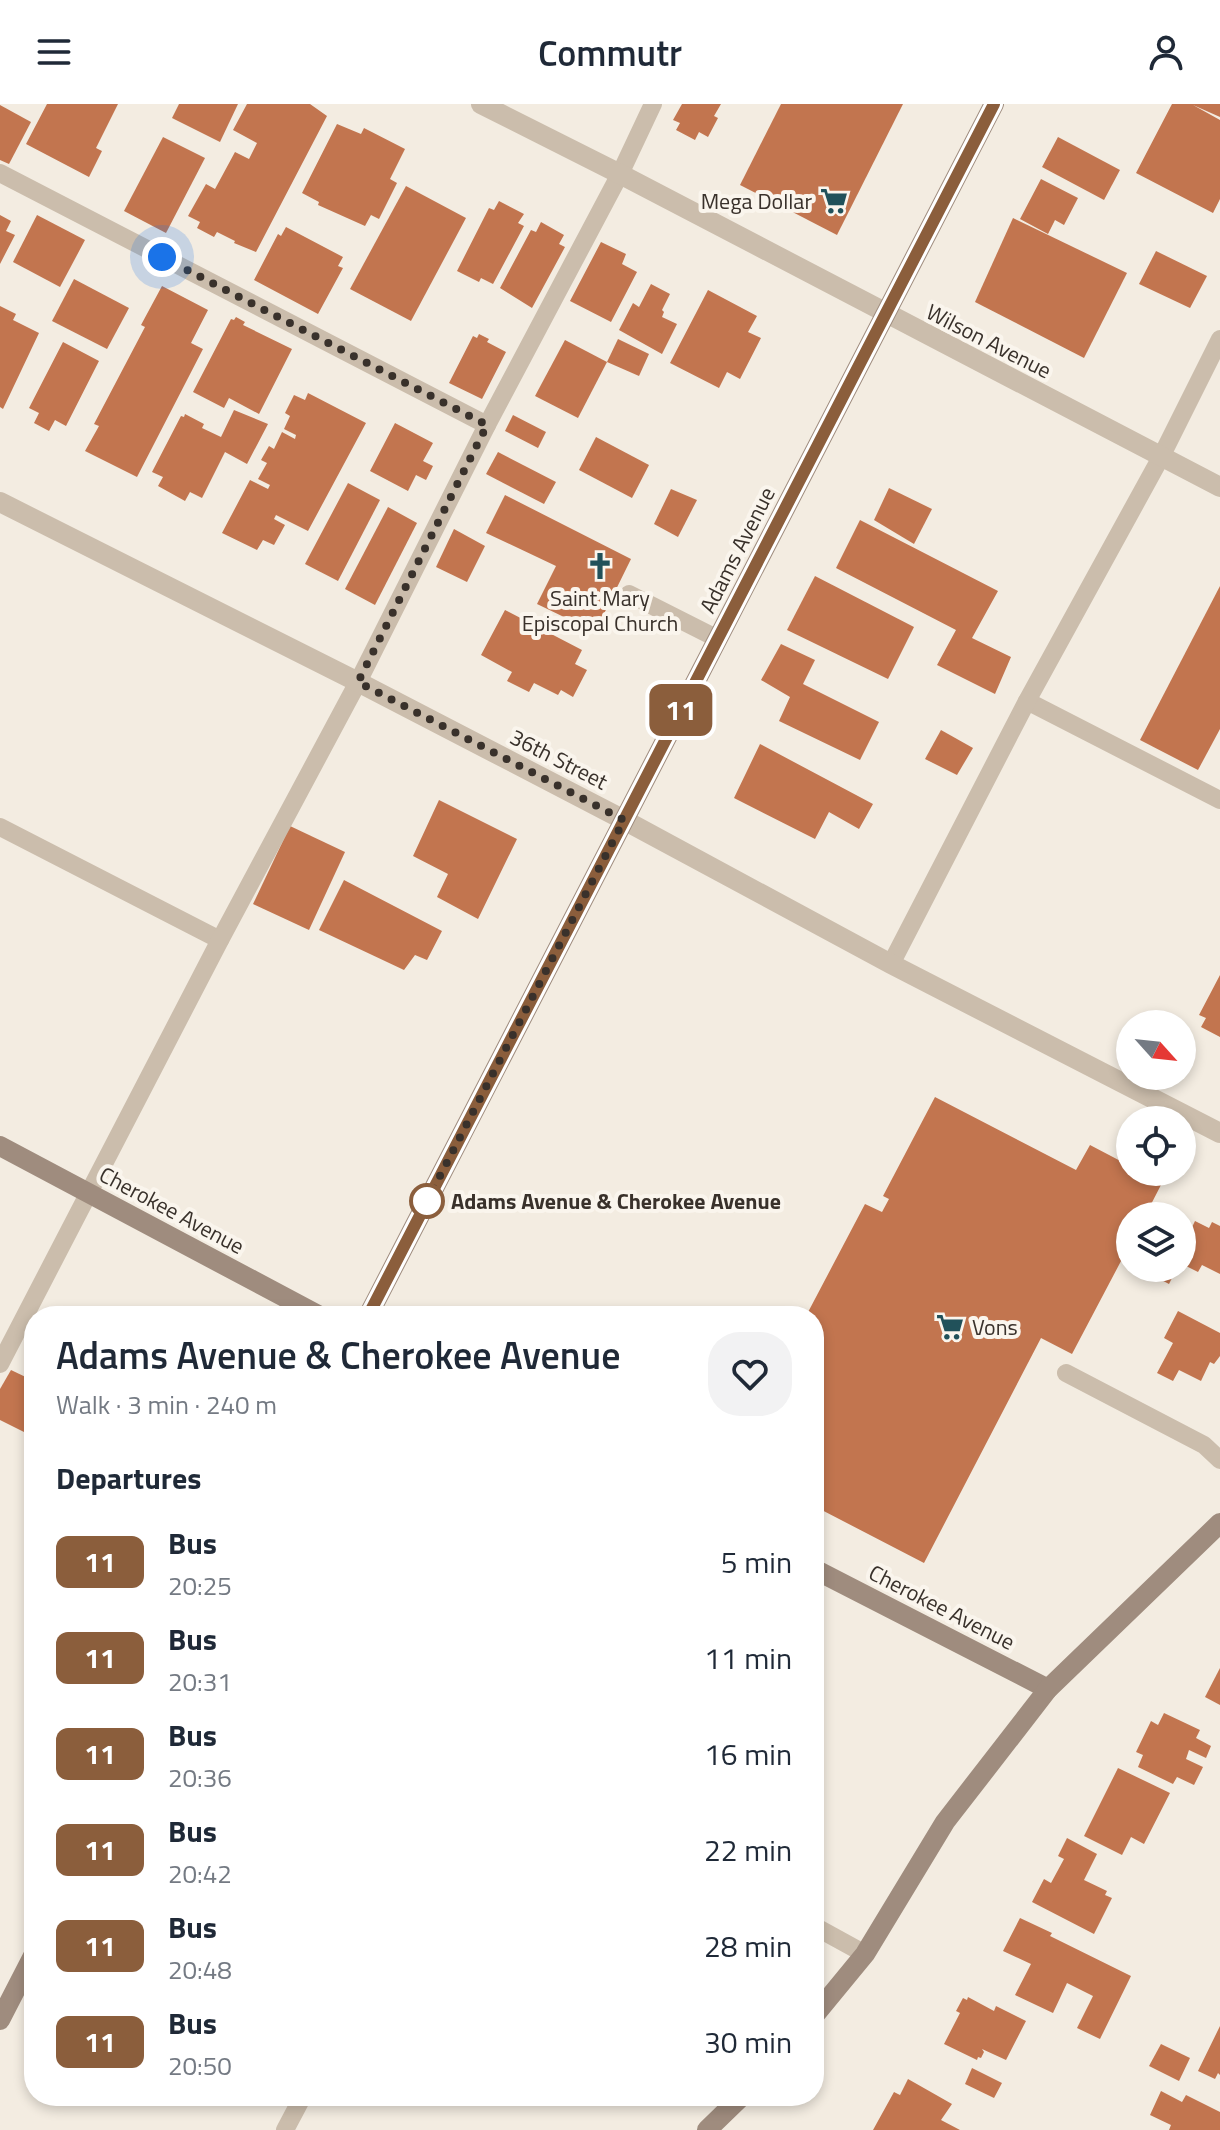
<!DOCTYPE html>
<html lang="en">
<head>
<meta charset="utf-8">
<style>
	body { margin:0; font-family:"Titillium Web",sans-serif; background:#f2f2f3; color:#1f2937; height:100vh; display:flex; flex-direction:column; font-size:30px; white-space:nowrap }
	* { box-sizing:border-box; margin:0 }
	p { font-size:26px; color:#747a83 }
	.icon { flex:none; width:44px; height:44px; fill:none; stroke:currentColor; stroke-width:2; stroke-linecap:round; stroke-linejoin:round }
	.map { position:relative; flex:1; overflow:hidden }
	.sheet { position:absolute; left:24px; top:1202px; width:800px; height:800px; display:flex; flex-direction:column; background:#fff; border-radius:32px; box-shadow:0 4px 12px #0003 }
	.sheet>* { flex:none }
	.badge { padding:0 16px; border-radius:12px; font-size:28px; line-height:52px }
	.needle { width:52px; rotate:117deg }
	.controls { position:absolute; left:1116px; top:906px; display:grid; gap:16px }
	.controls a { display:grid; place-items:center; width:80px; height:80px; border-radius:50%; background:#fff; box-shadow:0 4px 12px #0003; font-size:40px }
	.you { position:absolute; width:40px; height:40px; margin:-20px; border:6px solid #fff; border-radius:50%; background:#1a73e8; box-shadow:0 0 0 12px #1a73e833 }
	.map>.badge { position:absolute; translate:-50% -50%; box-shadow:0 0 0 4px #fff }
	h2 { padding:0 32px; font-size:30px; line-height:72px }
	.round { display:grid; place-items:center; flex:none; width:84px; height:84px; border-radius:32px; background:#f2f2f3 }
	.headline { display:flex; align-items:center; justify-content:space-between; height:136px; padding:0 32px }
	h1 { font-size:38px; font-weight:600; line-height:60px }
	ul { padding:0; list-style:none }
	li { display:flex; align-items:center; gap:24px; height:96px; padding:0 32px }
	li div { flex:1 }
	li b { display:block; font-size:30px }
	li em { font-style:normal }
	li .badge { min-width:88px; font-weight:700; text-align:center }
	header { display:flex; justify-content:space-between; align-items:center; height:104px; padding:0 32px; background:#fff; font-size:36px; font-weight:600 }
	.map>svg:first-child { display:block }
	.building { fill:#c2754f }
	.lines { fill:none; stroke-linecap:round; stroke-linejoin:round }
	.lane { stroke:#cbbdac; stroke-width:18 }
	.street { stroke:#cbbdac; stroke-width:20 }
	.secondary { stroke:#9f8c7e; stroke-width:20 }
	.line-casing { stroke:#fff; stroke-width:18 }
	.line { stroke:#8b5e3c; stroke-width:12 }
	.walk { stroke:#39312b; stroke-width:8; stroke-dasharray:0 14.4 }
	.stop-dot { fill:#fff; stroke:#8b5e3c; stroke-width:4 }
	.labels { text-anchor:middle; stroke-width:8; stroke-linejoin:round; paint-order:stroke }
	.poi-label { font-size:22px; fill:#39312b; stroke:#faf5ed; text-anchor:end }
	.street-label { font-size:22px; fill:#39312b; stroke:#faf5ed }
	.stop-label { font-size:22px; font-weight:bold; fill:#39312b; stroke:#faf5ed; text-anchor:start }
</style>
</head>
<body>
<header><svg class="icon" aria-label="menu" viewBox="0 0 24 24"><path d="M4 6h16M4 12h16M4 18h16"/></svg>Commutr<svg class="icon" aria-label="person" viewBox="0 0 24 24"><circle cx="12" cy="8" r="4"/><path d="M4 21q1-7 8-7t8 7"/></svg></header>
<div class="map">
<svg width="1220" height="2026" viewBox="0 0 1220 2026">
	<rect width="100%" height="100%" fill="#f3ece1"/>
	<g class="building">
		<path d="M47 0H118L96 44 102 47 89 73 26 40Z"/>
		<path d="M179 0H238L220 38 172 14Z"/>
		<path d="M247 0H310L327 12 256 148 234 139 235 137 217 128 214 133 197 124 200 118 188 112 206 80 215 85 235 48 249 55 257 39 233 26Z"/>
		<path d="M682 0H721L714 12 718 14 708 33 699 28 695 36 676 26 680 19 673 16Z"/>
		<path d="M781 0H903L837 131 740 81Z"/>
		<path d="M1172 0H1220V13L1193 1 1220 16V95L1213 109 1136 69Z"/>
		<path d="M0 1 31 18 9 60 0 56Z"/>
		<path d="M337 20 361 30 364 24 405 45 390 75 397 79 379 115 371 111 365 122 318 101 319 98 302 89Z"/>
		<path d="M163 33 205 54 166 129 124 107Z"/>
		<path d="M1058 33 1120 66 1104 96 1042 63Z"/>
		<path d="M1041 75 1078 94 1064 121 1055 116 1048 130 1020 115Z"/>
		<path d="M406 82 466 114 411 217 350 185Z"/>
		<path d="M499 97 524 110 518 119 524 122 493 180 481 174 479 178 457 167 489 104 494 106Z"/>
		<path d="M0 111 11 117 6 127 15 131 0 160Z"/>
		<path d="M37 111 85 136 60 183 13 158Z"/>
		<path d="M1013 114 1127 169 1084 254 975 198Z"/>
		<path d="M541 118 564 131 559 140 565 143 532 204 500 184 531 126 536 128Z"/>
		<path d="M286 123 343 153 338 162 343 164 318 210 254 176 278 130 281 132Z"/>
		<path d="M601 138 626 150 622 160 637 168 611 218 570 197Z"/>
		<path d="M1156 147 1207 172 1190 204 1139 180Z"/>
		<path d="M74 175 129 204 107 245 52 217Z"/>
		<path d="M651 180 670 190 662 206 664 208 662 213 677 220 662 250 619 226 633 199 639 203Z"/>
		<path d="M162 182 208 206 191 239 203 245 137 373 85 347 99 322 94 320 145 223 141 221Z"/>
		<path d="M708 186 757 212 748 228 761 234 740 275 727 268 719 284 670 259Z"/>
		<path d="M0 202 16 210 13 216 39 229 3 305 0 303Z"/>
		<path d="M236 213 245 218 243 221 292 245 259 310 229 294 224 304 193 288 231 215 234 216Z"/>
		<path d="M479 230 489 235 487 238 506 248 482 295 449 279 473 232 477 234Z"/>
		<path d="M618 235 649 250 639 272 607 258Z"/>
		<path d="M565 236 607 258 578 314 535 292Z"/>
		<path d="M63 238 99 257 66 322 55 316 49 327 34 319 39 309 29 304Z"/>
		<path d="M308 289 366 319 308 427 276 411 274 415 285 421 274 441 263 436 257 446 222 429 250 376 268 385 270 381 258 375 267 359 261 356 269 342 274 345 282 328 295 335 296 331 284 325 290 312 285 309 294 291 305 296Z"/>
		<path d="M234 306 268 320 247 360 225 348 202 394 190 388 185 397 158 382 163 373 152 368 181 312 184 313 185 310 204 320 202 324 221 333Z"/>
		<path d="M513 311 546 328 538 344 505 327Z"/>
		<path d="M395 319 433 339 423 357 433 362 426 376 416 371 408 387 370 367Z"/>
		<path d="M596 333 649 361 632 394 579 366Z"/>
		<path d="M498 348 556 378 544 400 486 370Z"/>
		<path d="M348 379 380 396 338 477 305 460Z"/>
		<path d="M889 384 932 405 914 440 874 416Z"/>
		<path d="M671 385 697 396 678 433 654 420Z"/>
		<path d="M505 391 631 455 595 528 537 500 556 462 486 429Z"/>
		<path d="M388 403 417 419 375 501 345 485Z"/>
		<path d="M860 416 998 487 972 534 1011 553 995 590 937 561 956 526 836 464Z"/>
		<path d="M454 425 485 442 467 478 436 463Z"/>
		<path d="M815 472 914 523 888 575 787 526Z"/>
		<path d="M1220 482V625L1198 666 1140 636Z"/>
		<path d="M505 506 582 546 575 560 587 566 573 593 561 586 558 591 534 579 529 588 507 577 512 568 481 551Z"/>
		<path d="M781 540 815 556 803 580 879 618 860 656 779 617 790 593 761 576Z"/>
		<path d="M941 626 973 644 957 671 925 655Z"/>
		<path d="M760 640 873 700 859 725 829 708 815 735 734 694Z"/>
		<path d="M439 696 517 735 478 815 437 793 448 770 413 752Z"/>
		<path d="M290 722 345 748 309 826 253 800Z"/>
		<path d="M344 776 442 827 427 856 415 851 404 866 319 826Z"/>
		<path d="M1220 871V933L1201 923 1206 914 1199 911Z"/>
		<path d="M935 993 1076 1066 1090 1041 1130 1062V1068H1141L1162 1079 1145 1112H1130V1140L1072 1250 1041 1234 924 1459 814 1402V1212H806L865 1100 882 1108 889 1095 883 1092Z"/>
		<path d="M1195 1117 1209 1124 1212 1118 1220 1122V1170L1202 1161 1198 1168 1182 1160V1144Z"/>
		<path d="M1151 1164H1177L1169 1180 1148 1169Z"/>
		<path d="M1178 1207 1220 1229V1252L1214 1260 1210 1258 1201 1277 1179 1266 1173 1277 1157 1269 1173 1239 1164 1234Z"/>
		<path d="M11 1266 34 1277V1333L0 1316V1285Z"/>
		<path d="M1220 1564V1601L1205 1593Z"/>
		<path d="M1164 1609 1200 1626 1196 1634 1211 1642 1206 1654 1189 1646 1186 1655 1203 1663 1194 1681 1177 1673 1173 1680 1138 1663 1143 1651 1136 1648 1151 1617 1158 1621Z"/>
		<path d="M1118 1664 1170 1689 1144 1740 1131 1733 1122 1751 1084 1732Z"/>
		<path d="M1067 1734 1097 1750 1084 1776 1107 1787 1105 1791 1112 1794 1094 1830 1032 1798 1044 1775 1051 1779 1064 1755 1058 1752Z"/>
		<path d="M1020 1814 1052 1829 1050 1832 1131 1872 1100 1935 1077 1924 1093 1892 1067 1879 1053 1909 1015 1891 1031 1860 1003 1847Z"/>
		<path d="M968 1893 994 1907 996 1902 1026 1917 1006 1956 982 1945 984 1948 981 1954 978 1953 977 1956 944 1940 960 1909 956 1907 963 1894 967 1896Z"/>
		<path d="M1220 1922V1971L1218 1969 1215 1975 1198 1967Z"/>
		<path d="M1161 1940 1190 1954 1179 1977 1149 1962Z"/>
		<path d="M972 1964 1002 1979 994 1994 965 1980Z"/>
		<path d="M908 1975 952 2000 941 2016 960 2026H873L894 1988 900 1991Z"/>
		<path d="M1161 1987 1182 1998 1186 1991 1220 2008V2026H1169L1171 2021 1150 2011Z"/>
	</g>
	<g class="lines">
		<g class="lane">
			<path d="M0 69 487 321"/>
			<path d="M629 490 718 535"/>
			<path d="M1027 597 1220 696"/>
			<path d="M0 723 220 836"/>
			<path d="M891 860 1027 597 1161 353 1220 235"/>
			<path d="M0 1260 220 836 358 578 487 321 620 70 653 0"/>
			<path d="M1066 1269 1204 1341 1220 1356"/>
			<path d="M814 1822 865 1850"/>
			<path d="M285 2026 303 1992"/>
		</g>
		<g class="street">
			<path d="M481 0 620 70 1220 383"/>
			<path d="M0 398 358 578 624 716 891 860 1220 1029"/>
		</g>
		<g class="secondary">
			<path d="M0 1042 320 1212"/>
			<path d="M368 1212 994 0"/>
			<path d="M814 1465 1048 1585"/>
			<path d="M814 1912 865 1850 945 1718 1048 1585 1220 1419"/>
			<path d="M0 1916 34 1850"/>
			<path d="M707 2026 742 1992"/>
		</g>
	</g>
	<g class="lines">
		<g class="line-casing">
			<path id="line" d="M368 1212 994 0"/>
		</g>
		<use href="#line" class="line"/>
		<path class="walk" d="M162 153 487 321 358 578 624 716 427 1097"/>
	</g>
	<defs>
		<g id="supermarket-bare" transform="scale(2.16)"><path d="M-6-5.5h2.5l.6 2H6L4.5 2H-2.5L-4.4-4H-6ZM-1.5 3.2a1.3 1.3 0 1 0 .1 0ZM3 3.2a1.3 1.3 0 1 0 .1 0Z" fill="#21515a" stroke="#faf5ed" stroke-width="2.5" paint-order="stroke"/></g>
		<g id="church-bare" transform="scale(2.16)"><path d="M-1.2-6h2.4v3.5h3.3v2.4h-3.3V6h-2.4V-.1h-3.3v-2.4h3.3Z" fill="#21515a" stroke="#faf5ed" stroke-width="2.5" paint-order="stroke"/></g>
	</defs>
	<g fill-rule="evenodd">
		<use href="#supermarket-bare" x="834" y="97"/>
		<use href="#church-bare" x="600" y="462"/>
		<use href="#supermarket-bare" x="950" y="1223"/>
	</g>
	<circle class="stop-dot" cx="427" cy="1097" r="16"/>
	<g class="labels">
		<g class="poi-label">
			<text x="812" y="105">Mega Dollar</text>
			<text x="600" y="502" text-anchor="middle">Saint Mary<tspan x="600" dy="25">Episcopal Church</tspan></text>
			<text x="972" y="1231" text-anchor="start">Vons</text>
		</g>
		<g class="street-label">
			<text transform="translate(989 237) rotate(27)" y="8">Wilson Avenue</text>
			<text transform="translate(737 446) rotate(-63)" y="8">Adams Avenue</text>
			<text transform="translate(559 655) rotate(27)" y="8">36th Street</text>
			<text transform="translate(172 1106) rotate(28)" y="8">Cherokee Avenue</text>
			<text transform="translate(942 1503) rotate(27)" y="8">Cherokee Avenue</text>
		</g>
		<g class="stop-label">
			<text x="451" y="1105">Adams Avenue &amp; Cherokee Avenue</text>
		</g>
	</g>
</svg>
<div class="controls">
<a><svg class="needle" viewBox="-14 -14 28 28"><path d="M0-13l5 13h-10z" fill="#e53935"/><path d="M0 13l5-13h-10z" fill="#747a83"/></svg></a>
<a><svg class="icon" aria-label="locate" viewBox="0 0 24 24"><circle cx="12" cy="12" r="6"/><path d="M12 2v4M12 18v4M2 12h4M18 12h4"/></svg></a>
<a><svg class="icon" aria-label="layers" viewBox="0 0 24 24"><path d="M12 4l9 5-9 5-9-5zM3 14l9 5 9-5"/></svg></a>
</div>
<div class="you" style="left:162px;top:153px"></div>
<b class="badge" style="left:681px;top:606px;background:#8b5e3c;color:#fff">11</b>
<section class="sheet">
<div class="headline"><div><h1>Adams Avenue &amp; Cherokee Avenue</h1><p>Walk · 3 min · 240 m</p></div><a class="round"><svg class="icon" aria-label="heart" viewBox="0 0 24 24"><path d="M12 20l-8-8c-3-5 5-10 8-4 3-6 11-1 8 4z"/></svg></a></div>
<h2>Departures</h2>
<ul>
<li><span class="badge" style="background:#8b5e3c;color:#fff">11</span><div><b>Bus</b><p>20:25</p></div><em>5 min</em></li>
<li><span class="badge" style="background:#8b5e3c;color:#fff">11</span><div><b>Bus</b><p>20:31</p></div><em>11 min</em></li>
<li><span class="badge" style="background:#8b5e3c;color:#fff">11</span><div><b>Bus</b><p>20:36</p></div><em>16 min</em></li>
<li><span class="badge" style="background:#8b5e3c;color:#fff">11</span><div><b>Bus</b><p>20:42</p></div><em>22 min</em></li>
<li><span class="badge" style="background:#8b5e3c;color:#fff">11</span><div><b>Bus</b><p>20:48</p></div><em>28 min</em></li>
<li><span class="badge" style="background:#8b5e3c;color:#fff">11</span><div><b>Bus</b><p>20:50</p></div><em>30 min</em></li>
</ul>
</section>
</div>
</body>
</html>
